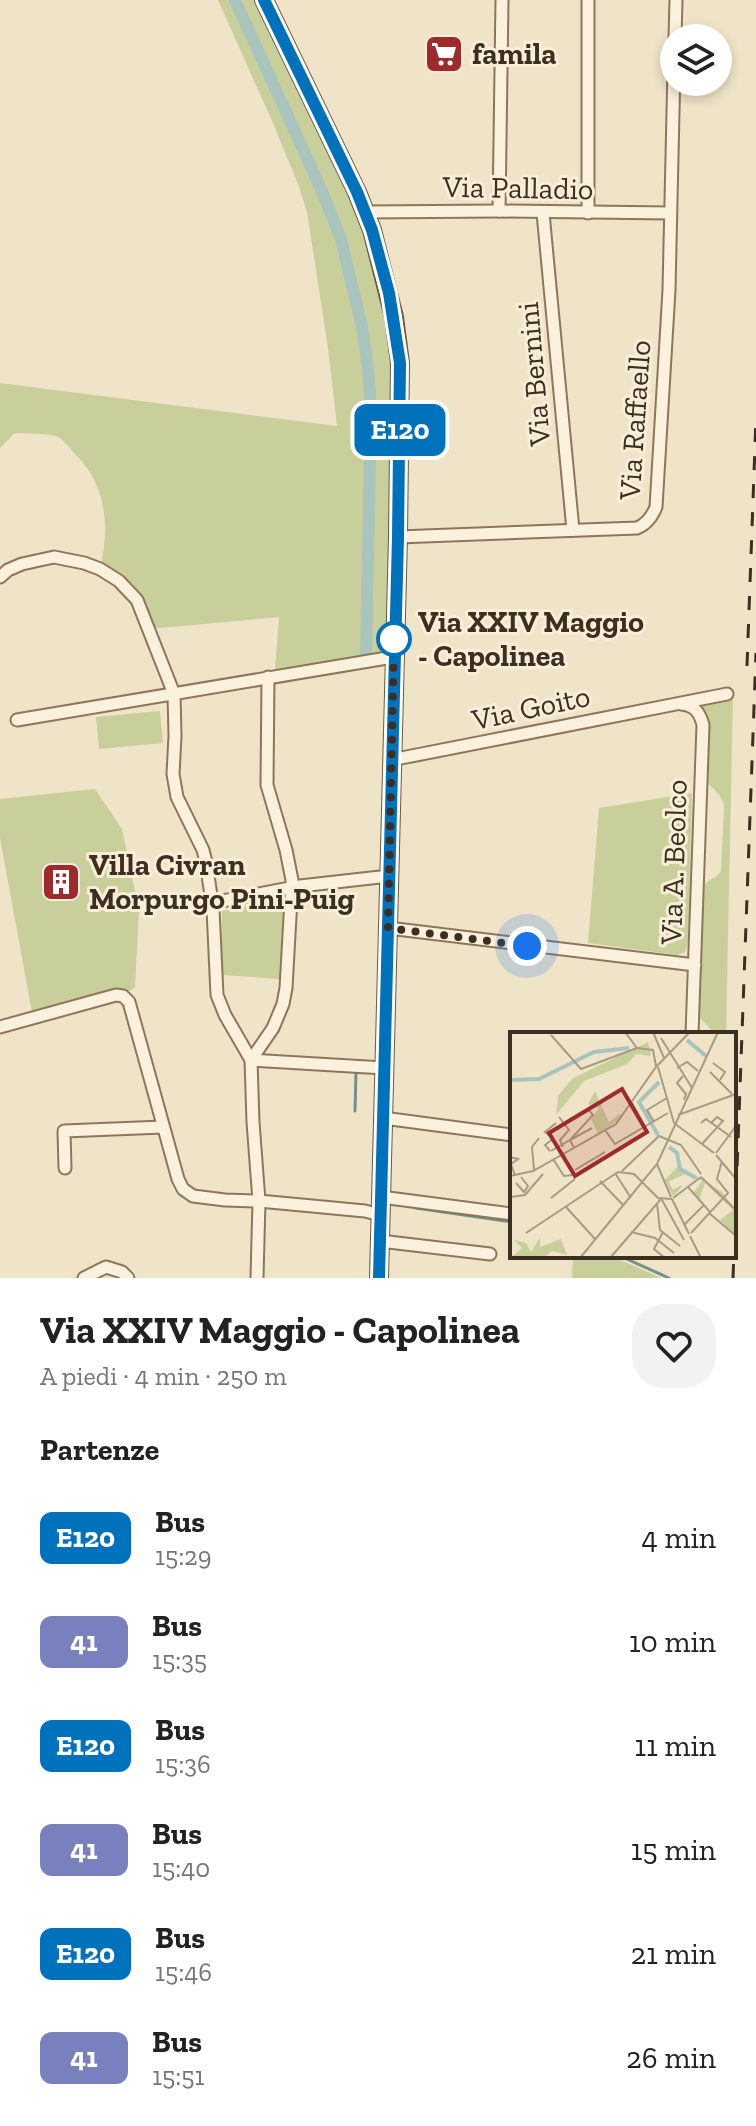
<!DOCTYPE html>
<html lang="it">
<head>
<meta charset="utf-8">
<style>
	body { margin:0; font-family:"Zilla Slab",serif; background:#f2f2f2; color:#222; height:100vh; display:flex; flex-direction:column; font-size:30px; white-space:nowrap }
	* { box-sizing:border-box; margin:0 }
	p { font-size:26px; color:#767676 }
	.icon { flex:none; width:44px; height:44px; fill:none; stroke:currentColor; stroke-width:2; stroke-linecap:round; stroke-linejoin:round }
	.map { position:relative; height:1278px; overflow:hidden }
	.side { display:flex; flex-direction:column; background:#fff; flex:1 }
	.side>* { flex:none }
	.badge { padding:0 16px; border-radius:12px; font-size:28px; line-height:52px }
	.fabs { position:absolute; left:660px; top:24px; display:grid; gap:16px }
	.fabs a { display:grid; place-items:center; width:72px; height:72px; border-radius:50%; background:#fff; box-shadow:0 4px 12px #0003; font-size:40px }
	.you { position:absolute; width:40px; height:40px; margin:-20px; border:6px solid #fff; border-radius:50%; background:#1a73e8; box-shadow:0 0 0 12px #1a73e833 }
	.map>.badge { position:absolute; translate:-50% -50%; box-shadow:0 0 0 4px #fff }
	h2 { padding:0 40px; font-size:30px; line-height:72px }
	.round { display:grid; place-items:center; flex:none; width:84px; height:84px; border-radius:32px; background:#f2f2f2 }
	.headline { display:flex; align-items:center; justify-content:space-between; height:136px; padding:0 40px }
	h1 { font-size:38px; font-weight:700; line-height:60px }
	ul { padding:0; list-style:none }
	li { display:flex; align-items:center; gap:24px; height:104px; padding:0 40px }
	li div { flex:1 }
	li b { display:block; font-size:30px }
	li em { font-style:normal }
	li .badge { min-width:88px; font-weight:700; text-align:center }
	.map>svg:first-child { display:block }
	.green { fill:#c9cf9b }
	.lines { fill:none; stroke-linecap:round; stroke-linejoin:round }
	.stream { stroke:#6f938a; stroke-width:3 }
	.canal { stroke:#a9c4bc; stroke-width:12 }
	.street-casing { stroke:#8d765c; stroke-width:15 }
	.secondary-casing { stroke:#6f573f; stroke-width:20 }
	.street { stroke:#faf1dc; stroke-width:11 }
	.secondary { stroke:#faf1dc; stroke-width:16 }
	.rail { stroke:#3d2e20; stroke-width:3; stroke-dasharray:14 14; stroke-linecap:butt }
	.line-casing { stroke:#fff; stroke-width:18 }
	.line { stroke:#0072bc; stroke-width:12 }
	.walk { stroke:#3d2e20; stroke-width:8; stroke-dasharray:0 14.4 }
	.stop-dot { fill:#fff; stroke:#0072bc; stroke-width:4 }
	.labels { text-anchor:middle; stroke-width:6; stroke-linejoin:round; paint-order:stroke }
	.poi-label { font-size:30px; font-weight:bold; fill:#3d2e20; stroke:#f7eed8; text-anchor:start }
	.street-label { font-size:30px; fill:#3d2e20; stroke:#f7eed8 }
	.stop-label { font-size:30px; font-weight:bold; fill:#3d2e20; stroke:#f7eed8; text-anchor:start }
	.inset-river { fill:none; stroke:#a9c4bc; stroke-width:4 }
	.inset-road { fill:none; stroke:#a89b85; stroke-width:2 }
	.view { fill:#9e2a2b; fill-opacity:0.15; stroke:#9e2a2b; stroke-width:4 }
	.inset-edge { fill:none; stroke:#3d2e20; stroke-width:4 }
</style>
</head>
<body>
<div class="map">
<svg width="756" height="1278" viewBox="0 0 756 1278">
	<rect width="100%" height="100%" fill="#f0e4c8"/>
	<g class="green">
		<path d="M218 0H264L357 192 394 317 393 657 370 661 361 656 278 670 275 669 279 617 160 628 148 626 137 600 100 569C110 528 107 485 75 454 71 449 64 440 58 437 49 433 25 434 15 433L0 448V383L337 426 328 348 307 212 298 184 272 121Z"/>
		<path d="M733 696 726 1034H715L699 1017 704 886C708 879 717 878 721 871L724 805 720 796 708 783 709 717 701 704 703 701Z"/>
		<path d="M160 711 163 743 99 749 96 717Z"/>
		<path d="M95 789 122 829 139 910 135 987 123 996 33 1018 0 838V799Z"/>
		<path d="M692 793 688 943 685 952 678 955 588 943 599 808Z"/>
		<path d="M278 900 283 902 285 906 280 979 222 975V911Z"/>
		<path d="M573 1256H612L661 1278H572Z"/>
	</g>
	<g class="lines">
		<g class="stream">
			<path d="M355 1111 356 1071"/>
			<path d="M416 1208 512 1222"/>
			<path d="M620 1256 669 1278"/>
		</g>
		<path class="canal" d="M235 0 321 189 341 239 362 327 368 369 371 409 366 654"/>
		<g class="street-casing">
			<g id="street">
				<path d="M588 0V213"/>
				<path d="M675 38 676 0"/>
				<path d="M499 211 502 0"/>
				<path d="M365 212 499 211 670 213"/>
				<path d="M543 213 573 530"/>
				<path d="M398 537 637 528C647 524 652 517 656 507L669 290 674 68"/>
				<path d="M0 577 8 570 22 564 54 557 84 563 100 569 119 581 137 600 174 694 175 736 173 774 177 797 203 850 206 862 213 909 217 995 225 1015 251 1060 253 1122 259 1201 257 1278"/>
				<path d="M681 704C694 705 700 712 703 725L692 1034"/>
				<path d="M17 720 393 657"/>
				<path d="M391 760 727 694"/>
				<path d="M212 903 300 886 389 876"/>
				<path d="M388 928 695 965"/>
				<path d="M0 1027 116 995 123 996 129 1002 178 1179 183 1189 193 1196 225 1200 259 1201 365 1211 380 1215"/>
				<path d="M251 1060 273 1028 283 1004 286 988 291 899 292 880 286 850 267 785 268 677"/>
				<path d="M251 1060 384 1068"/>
				<path d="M383 1118 512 1135"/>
				<path d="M65 1168 64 1131 163 1127"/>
				<path d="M381 1197 512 1214"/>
				<path d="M380 1241 490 1254"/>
				<path d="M84 1278 106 1267 122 1272 128 1278"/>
			</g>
		</g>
		<g class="secondary-casing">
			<path id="secondary" d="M264 0 357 192 372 230 394 317 400 363 398 537 379 1278"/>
		</g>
		<use href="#street" class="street"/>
		<use href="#secondary" class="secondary"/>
		<g class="rail">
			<path d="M747 666 756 418"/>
			<path d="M733 1278 756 653"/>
		</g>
	</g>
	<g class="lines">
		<g class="line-casing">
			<path id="line" d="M264 0 357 192 372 230 389 293 400 363 398 537 379 1278"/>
		</g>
		<use href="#line" class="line"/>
		<path class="walk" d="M394 639 388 928 527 946"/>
	</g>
	<defs>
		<g id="supermarket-square" transform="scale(2)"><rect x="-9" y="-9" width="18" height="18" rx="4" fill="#9e2a2b" stroke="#f7eed8"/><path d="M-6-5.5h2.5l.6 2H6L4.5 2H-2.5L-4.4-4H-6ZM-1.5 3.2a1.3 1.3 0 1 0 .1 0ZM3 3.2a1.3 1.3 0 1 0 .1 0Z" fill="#fff"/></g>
		<g id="building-square" transform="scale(2)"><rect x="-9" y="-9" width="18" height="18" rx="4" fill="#9e2a2b" stroke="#f7eed8"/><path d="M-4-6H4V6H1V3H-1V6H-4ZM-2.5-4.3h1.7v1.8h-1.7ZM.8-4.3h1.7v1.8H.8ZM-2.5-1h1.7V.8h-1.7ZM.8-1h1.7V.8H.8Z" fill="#fff"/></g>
	</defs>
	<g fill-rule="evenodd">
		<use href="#supermarket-square" x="444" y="54"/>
		<use href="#building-square" x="61" y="882"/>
	</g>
	<circle class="stop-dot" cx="394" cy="639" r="16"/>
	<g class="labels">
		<g class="poi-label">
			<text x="472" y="64">famila</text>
			<text x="89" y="875">Villa Civran<tspan x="89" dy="34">Morpurgo Pini-Puig</tspan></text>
		</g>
		<g class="street-label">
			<text transform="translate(518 188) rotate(1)" y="10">Via Palladio</text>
			<text transform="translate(534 374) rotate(-95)" y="10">Via Bernini</text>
			<text transform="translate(635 420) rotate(-86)" y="10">Via Raffaello</text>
			<text transform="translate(531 708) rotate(-12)" y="10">Via Goito</text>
			<text transform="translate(674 862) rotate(-88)" y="10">Via A. Beolco</text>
		</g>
		<g class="stop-label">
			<text x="418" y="632">Via XXIV Maggio<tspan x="418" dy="34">- Capolinea</tspan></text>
		</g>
	</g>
	<g transform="translate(510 1032)">
		<rect width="226" height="226" fill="#f0e4c8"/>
		<path d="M138 10 141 24 126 22 117 32 74 49 46 83 48 64 63 46ZM85 59 99 90 111 81V86L88 102 81 87 89 76 78 72ZM167 118 173 138 190 146 212 160 226 178V204L210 188 223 178 195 151 189 168 183 161 192 149 176 142 166 146 159 150 163 158 171 153 172 155 163 164 154 149 168 134ZM30 206V215L51 207 57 223 42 219 35 225 0 226 12 216 4 208 16 211 21 220Z" fill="#c9cf9b"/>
		<path class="inset-river" d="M177 8 196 24M0 48 29 47 84 20 119 16M148 103 129 70 149 50M159 115 167 121 170 137 186 146"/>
		<path class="inset-road" d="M115 0 127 16 143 18 146 34M143 0 154 26M41 3 71 37 127 16M151 6 182 56M203 31 215 40 210 48M148 35 164 91 204 121M167 36 177 30 188 39M200 40 222 62M173 44 167 51 176 62 174 68M122 71 135 95M168 83 226 62M49 85 59 98 50 108 53 115M144 90 137 78 157 66M191 91 196 87 221 105M95 98 105 112 158 81M192 112 213 89 207 85 201 91M64 116 60 108 82 96M40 119 35 113 43 107 35 100 46 91M41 119 60 108 83 83 78 77 67 83M206 121 226 94M206 123 226 147M0 125 8 127 1 132 5 143M43 127 54 144 63 143M147 132 161 165M24 138 22 115 29 106M65 138 95 120M112 139 149 104 171 113 191 142M105 141 121 166M0 144 23 139 106 92 146 35 180 0M191 145 226 178M90 149 114 174M6 151 14 160 18 154 11 145M178 155 200 180M0 165 15 163 33 142M41 166 65 147M163 166 191 145M162 167 179 202M152 168 174 208M147 171 150 198 170 214M56 175 85 207M199 181 226 204M175 192 194 173M121 200 145 206 164 221M153 200 144 217 155 226M16 201 108 140 124 142 148 166 162 167M181 201 218 161 207 147 212 129M180 204 191 226M70 226 147 132 208 0M100 226 151 167"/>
		<path class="view" d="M112 57 137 100 65 144 39 101Z"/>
		<rect width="226" height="226" class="inset-edge"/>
	</g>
</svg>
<div class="fabs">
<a><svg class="icon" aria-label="layers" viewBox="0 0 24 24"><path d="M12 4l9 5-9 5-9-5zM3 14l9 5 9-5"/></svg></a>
</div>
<div class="you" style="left:527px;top:946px"></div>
<b class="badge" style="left:400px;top:430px;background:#0072bc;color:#fff">E120</b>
</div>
<section class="side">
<div class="headline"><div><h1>Via XXIV Maggio - Capolinea</h1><p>A piedi · 4 min · 250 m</p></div><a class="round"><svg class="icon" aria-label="heart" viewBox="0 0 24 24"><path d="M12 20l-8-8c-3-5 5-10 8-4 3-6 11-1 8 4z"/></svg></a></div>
<h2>Partenze</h2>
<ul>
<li><span class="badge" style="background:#0072bc;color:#fff">E120</span><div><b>Bus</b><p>15:29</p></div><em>4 min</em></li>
<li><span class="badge" style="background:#7880be;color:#fff">41</span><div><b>Bus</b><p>15:35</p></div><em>10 min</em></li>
<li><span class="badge" style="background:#0072bc;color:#fff">E120</span><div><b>Bus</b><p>15:36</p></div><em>11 min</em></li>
<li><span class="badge" style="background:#7880be;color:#fff">41</span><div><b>Bus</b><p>15:40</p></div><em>15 min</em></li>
<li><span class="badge" style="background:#0072bc;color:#fff">E120</span><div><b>Bus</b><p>15:46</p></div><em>21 min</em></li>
<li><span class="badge" style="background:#7880be;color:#fff">41</span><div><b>Bus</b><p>15:51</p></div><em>26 min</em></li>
</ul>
</section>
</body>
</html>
